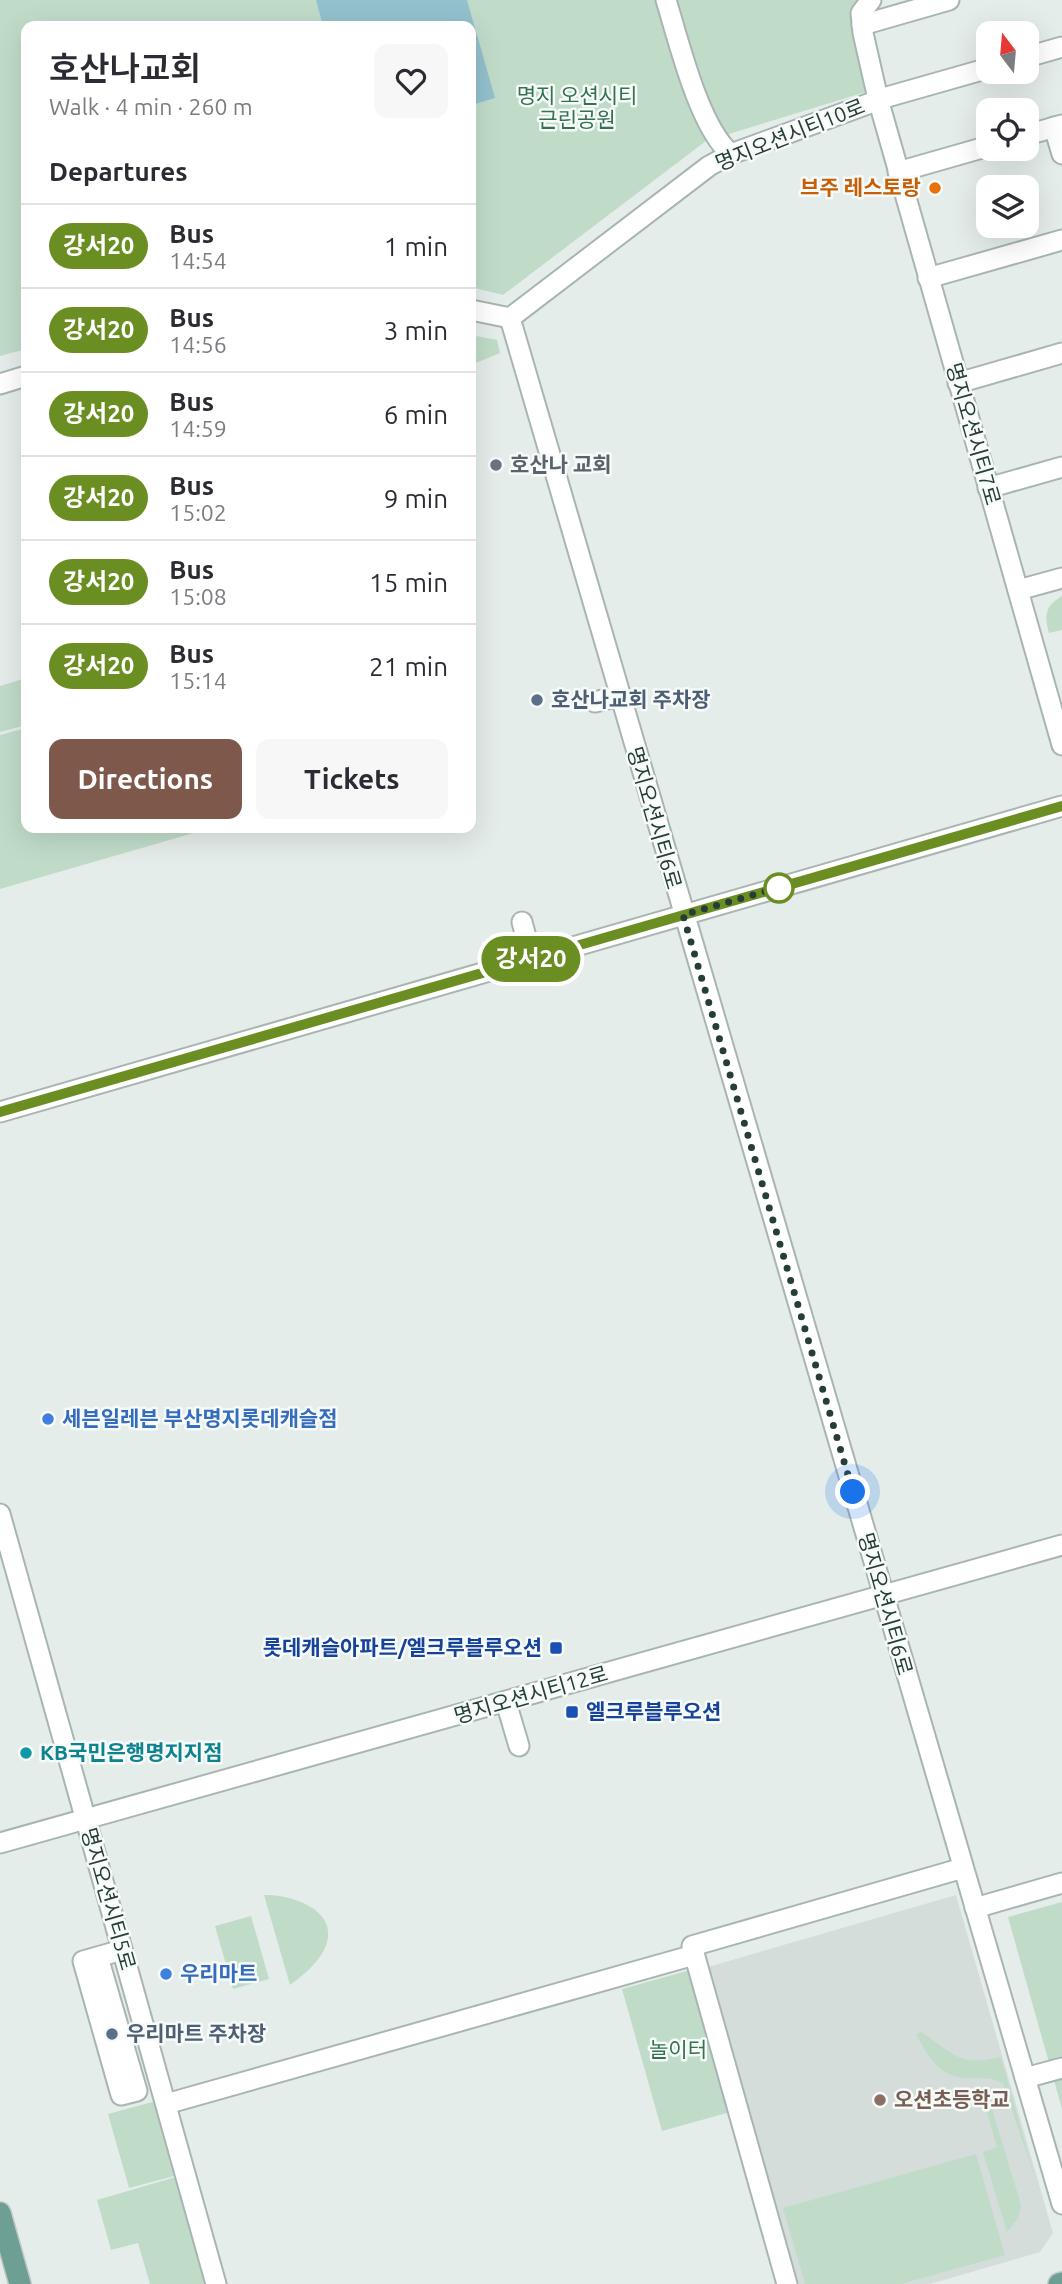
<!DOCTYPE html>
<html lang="en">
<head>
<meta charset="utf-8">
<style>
	body { margin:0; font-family:Ubuntu,"Noto Sans KR",sans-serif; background:#f7f7f7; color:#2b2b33; height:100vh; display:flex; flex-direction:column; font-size:26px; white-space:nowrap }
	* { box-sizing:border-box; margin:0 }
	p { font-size:23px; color:#7c7c81 }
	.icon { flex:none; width:38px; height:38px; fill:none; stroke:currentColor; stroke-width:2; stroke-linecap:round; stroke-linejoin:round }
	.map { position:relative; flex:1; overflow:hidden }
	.panel { position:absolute; left:21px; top:21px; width:455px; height:812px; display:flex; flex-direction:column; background:#fff; border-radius:14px; box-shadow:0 7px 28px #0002 }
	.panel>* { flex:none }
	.badge { padding:0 14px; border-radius:23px; font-size:24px; line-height:46px }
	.needle { width:46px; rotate:344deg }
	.fabs { position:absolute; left:976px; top:21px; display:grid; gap:14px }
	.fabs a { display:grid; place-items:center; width:63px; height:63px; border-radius:14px; background:#fff; box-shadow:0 7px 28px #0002; font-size:35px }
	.you { position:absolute; width:35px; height:35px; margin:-18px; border:5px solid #fff; border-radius:50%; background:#1a73e8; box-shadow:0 0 0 10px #1a73e833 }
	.map>.badge { position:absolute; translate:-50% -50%; box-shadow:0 0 0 4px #fff }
	h2 { padding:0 28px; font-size:26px; line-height:63px }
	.round { display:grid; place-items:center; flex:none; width:74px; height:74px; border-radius:14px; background:#f7f7f7 }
	.overview { display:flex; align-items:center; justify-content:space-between; height:119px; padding:0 28px }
	h1 { font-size:33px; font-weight:600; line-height:52px }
	.primary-button { display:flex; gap:14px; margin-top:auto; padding:14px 28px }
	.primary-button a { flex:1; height:80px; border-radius:14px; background:#7f584c; color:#fff; font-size:28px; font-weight:600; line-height:80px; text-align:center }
	.primary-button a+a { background:#f7f7f7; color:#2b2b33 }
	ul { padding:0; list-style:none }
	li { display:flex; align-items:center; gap:21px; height:84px; padding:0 28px; border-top:2px solid #e1e1e2 }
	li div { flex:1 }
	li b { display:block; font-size:26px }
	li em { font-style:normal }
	li .badge { min-width:77px; font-weight:700; text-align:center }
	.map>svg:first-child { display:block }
	.built { fill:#d4ddd9 }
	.green { fill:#c0dcc9 }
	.water { fill:#93c1cd }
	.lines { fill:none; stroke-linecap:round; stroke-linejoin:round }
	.minor-casing { stroke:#a8b5b1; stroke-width:23 }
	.major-casing { stroke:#c2c9c8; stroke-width:24 }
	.minor { stroke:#fff; stroke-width:19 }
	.major { stroke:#6e9f95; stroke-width:21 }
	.line-casing { stroke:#fff; stroke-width:16 }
	.line { stroke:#6b8e23; stroke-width:10 }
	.walk { stroke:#263e39; stroke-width:7; stroke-dasharray:0 12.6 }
	.food-dot { fill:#e8710a; stroke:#f6faf8; stroke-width:2.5 }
	.worship-dot { fill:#6b7280; stroke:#f6faf8; stroke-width:2.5 }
	.service-dot { fill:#5c6f8a; stroke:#f6faf8; stroke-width:2.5 }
	.stop-dot { fill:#fff; stroke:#6b8e23; stroke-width:3.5 }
	.shop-dot { fill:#3f7fe0; stroke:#f6faf8; stroke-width:2.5 }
	.transit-dot { fill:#1a4fb4; stroke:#f6faf8; stroke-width:2.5 }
	.culture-dot { fill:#0f9aa8; stroke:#f6faf8; stroke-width:2.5 }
	.education-dot { fill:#8d6e63; stroke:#f6faf8; stroke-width:2.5 }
	.labels { text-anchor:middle; stroke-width:5; stroke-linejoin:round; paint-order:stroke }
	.park-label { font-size:21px; fill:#33714f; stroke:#f6faf8 }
	.street-label { font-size:21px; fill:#263e39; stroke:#f6faf8 }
	.food-label { font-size:21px; font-weight:bold; fill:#c56008; stroke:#f6faf8; text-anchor:end }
	.worship-label { font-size:21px; font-weight:bold; fill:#5b616d; stroke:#f6faf8; text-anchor:start }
	.service-label { font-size:21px; font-weight:bold; fill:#4e5e75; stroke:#f6faf8; text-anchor:start }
	.shop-label { font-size:21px; font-weight:bold; fill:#366cbe; stroke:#f6faf8; text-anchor:start }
	.transit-label { font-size:21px; font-weight:bold; fill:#164399; stroke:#f6faf8; text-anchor:end }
	.culture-label { font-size:21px; font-weight:bold; fill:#0d838f; stroke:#f6faf8; text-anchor:start }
	.education-label { font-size:21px; font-weight:bold; fill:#785e54; stroke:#f6faf8; text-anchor:start }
</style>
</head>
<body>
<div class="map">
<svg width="1062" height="2284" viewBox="0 0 1062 2284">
	<rect width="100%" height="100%" fill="#e5edea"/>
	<path class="built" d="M956 1895 1053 2233 1040 2252 930 2284H799L708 1967Z"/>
	<g class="green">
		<path d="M0 0H871L869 91 706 141 503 295 471 287V26H26V349L0 356Z"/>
		<path d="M471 335 497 340 500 353 471 365Z"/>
		<path d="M1062 596V630L1049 633C1044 615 1045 606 1062 596Z"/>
		<path d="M26 678V725L0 732V686Z"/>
		<path d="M26 728V828H211L0 889V735Z"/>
		<path d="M264 1895C292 1894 343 1911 324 1950 316 1965 303 1975 290 1985Z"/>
		<path d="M1062 1902V2109L1008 1917Z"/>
		<path d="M251 1916 269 1979 233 1989 215 1926Z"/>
		<path d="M694 1969 734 2111 662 2131 622 1989Z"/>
		<path d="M921 2032C955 2054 957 2067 1001 2057L1034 2175 1003 2084C993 2077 984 2078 972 2078 942 2080 929 2059 916 2034Z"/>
		<path d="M985 2088 988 2095 948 2106 944 2091Z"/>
		<path d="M156 2101 178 2175 129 2188 108 2114Z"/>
		<path d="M992 2109 1021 2205 1018 2218 1007 2232 983 2152 997 2147 987 2112Z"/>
		<path d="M976 2154 1005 2255 901 2284H805L783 2208Z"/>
		<path d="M179 2176 210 2284H150L138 2243 111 2250 97 2200Z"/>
	</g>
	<path class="water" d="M316 0H467L495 98 471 105V26H323Z"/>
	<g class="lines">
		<g class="minor-casing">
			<g id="minor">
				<path d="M666 0C679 42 699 127 731 154"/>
				<path d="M871 0 861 13 863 33 878 99 1062 745"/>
				<path d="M862 25 949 0"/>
				<path d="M1027 57 1062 47"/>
				<path d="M1054 127 1062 154"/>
				<path d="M1027 135 1062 125"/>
				<path d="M898 172 989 146"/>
				<path d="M928 278 1062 240"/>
				<path d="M471 310 510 318 709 166 731 154 887 97 989 68"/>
				<path d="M510 318 1062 2204"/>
				<path d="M958 383 1062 353"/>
				<path d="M0 384 26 376"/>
				<path d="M988 488 1062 467"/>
				<path d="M1018 590 1062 578"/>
				<path d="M595 702 618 696"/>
				<path d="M522 922 532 959"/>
				<path d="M0 1112 1062 806"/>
				<path d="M0 1514 216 2284"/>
				<path d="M506 1702 519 1746"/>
				<path d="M0 1843 1062 1545"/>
				<path d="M975 1908 1062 1883"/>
				<path d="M98 1957 137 2091 121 2095 83 1961 122 1950"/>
				<path d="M1025 2078 1062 2068"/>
				<path d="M166 2104 694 1955"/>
				<path d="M787 2284 692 1946 963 1868"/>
			</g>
		</g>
		<g class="major-casing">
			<g id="major">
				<path d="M0 2213 20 2284"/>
				<path d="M1059 2284 1062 2283"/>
			</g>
		</g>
		<use href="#minor" class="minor"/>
		<use href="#major" class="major"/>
	</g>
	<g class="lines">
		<g class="line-casing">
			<path id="line" d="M0 1112 1062 806"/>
		</g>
		<use href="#line" class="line"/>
		<path class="walk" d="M779 888 784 886 683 915 853 1492"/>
	</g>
	<circle class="food-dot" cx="935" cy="188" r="7"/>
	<circle class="worship-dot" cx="496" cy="465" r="7"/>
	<g class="service-dot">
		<circle cx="537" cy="700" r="7"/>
		<circle cx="112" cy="2034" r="7"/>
	</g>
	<circle class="stop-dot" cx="779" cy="888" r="14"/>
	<g class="shop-dot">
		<circle cx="48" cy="1419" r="7"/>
		<circle cx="166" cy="1974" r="7"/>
	</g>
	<g class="transit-dot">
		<rect x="549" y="1641" width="14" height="14" rx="3.5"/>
		<rect x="565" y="1705" width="14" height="14" rx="3.5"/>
	</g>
	<circle class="culture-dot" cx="26" cy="1753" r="7"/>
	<circle class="education-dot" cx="880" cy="2100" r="7"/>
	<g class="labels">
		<g class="park-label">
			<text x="577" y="103">명지 오션시티<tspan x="577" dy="24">근린공원</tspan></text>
			<text x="678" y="2057">놀이터</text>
		</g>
		<g class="street-label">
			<text transform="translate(790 135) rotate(-22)" y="7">명지오션시티10로</text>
			<text transform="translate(973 434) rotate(74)" y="7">명지오션시티7로</text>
			<text transform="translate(654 818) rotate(74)" y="7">명지오션시티6로</text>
			<text transform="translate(885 1604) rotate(74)" y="7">명지오션시티6로</text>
			<text transform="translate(531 1695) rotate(-16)" y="7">명지오션시티12로</text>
			<text transform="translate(108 1899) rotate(74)" y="7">명지오션시티5로</text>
		</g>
		<g class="food-label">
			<text x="921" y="195">브주 레스토랑</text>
		</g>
		<g class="worship-label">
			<text x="510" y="472">호산나 교회</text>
		</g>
		<g class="service-label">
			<text x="551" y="707">호산나교회 주차장</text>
			<text x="126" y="2041">우리마트 주차장</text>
		</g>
		<g class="shop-label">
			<text x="62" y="1426">세븐일레븐 부산명지롯데캐슬점</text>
			<text x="180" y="1981">우리마트</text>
		</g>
		<g class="transit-label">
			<text x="542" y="1655">롯데캐슬아파트/엘크루블루오션</text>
			<text x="586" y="1719" text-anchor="start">엘크루블루오션</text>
		</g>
		<g class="culture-label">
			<text x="40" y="1760">KB국민은행명지지점</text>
		</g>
		<g class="education-label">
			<text x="894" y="2107">오션초등학교</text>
		</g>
	</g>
</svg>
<div class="fabs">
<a><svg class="needle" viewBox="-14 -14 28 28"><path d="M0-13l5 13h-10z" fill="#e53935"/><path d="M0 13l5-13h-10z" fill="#7c7c81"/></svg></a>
<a><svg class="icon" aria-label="locate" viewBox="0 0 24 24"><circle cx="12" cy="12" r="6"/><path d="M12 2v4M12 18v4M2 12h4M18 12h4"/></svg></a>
<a><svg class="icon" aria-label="layers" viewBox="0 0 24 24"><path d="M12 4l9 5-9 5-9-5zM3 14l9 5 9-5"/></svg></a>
</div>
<div class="you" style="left:853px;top:1492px"></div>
<b class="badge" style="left:531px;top:959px;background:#6b8e23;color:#fff">강서20</b>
<section class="panel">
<div class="overview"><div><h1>호산나교회</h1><p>Walk · 4 min · 260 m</p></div><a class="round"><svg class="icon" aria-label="heart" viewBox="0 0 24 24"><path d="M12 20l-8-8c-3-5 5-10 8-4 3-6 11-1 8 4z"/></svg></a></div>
<h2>Departures</h2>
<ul>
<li><span class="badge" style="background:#6b8e23;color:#fff">강서20</span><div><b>Bus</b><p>14:54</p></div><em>1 min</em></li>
<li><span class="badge" style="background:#6b8e23;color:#fff">강서20</span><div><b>Bus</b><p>14:56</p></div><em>3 min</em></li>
<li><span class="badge" style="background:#6b8e23;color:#fff">강서20</span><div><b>Bus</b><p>14:59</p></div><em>6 min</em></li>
<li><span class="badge" style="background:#6b8e23;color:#fff">강서20</span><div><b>Bus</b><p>15:02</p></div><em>9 min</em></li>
<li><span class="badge" style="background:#6b8e23;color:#fff">강서20</span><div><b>Bus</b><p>15:08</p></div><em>15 min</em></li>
<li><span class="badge" style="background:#6b8e23;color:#fff">강서20</span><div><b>Bus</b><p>15:14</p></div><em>21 min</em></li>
</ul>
<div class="primary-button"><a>Directions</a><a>Tickets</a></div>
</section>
</div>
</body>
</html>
